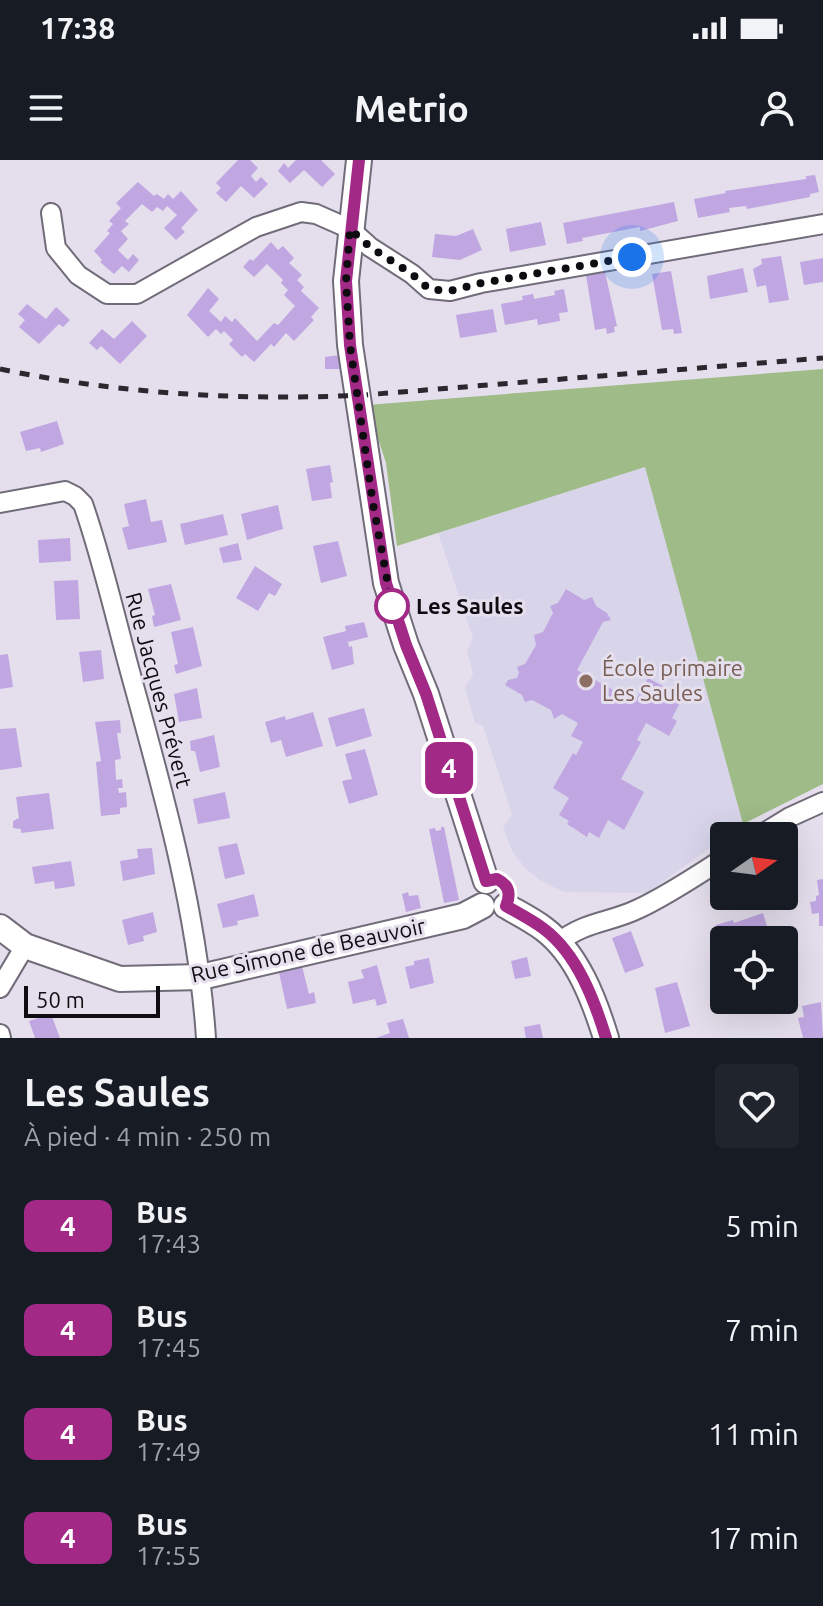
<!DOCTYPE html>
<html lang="fr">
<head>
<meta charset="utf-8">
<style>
	body { margin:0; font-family:Ubuntu,sans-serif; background:#20242c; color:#f1f3f6; height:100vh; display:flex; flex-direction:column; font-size:30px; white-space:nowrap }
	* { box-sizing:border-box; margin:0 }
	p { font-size:26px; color:#9ea1a6 }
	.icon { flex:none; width:44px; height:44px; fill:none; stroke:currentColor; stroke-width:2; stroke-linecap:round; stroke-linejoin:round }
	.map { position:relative; height:878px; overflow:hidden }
	.drawer { display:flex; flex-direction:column; background:#171b24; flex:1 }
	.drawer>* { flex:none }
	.badge { padding:0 16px; border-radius:12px; font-size:28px; line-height:52px }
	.needle { width:52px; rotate:76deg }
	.controls { position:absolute; left:710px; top:662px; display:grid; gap:16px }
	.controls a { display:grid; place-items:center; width:88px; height:88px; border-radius:8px; background:#171b24; box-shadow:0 8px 32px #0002; font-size:40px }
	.scale { position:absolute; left:24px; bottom:20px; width:136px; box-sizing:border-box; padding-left:8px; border:4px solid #0e0c11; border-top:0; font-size:22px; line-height:28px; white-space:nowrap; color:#0e0c11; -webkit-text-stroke:6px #e5dfed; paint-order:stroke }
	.you { position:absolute; width:40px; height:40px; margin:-20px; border:6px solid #fff; border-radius:50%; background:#1a73e8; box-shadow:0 0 0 12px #1a73e833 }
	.map>.badge { position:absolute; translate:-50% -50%; box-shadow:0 0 0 4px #fff }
	.round { display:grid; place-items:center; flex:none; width:84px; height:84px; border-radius:8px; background:#20242c }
	.summary { display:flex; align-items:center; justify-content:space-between; height:136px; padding:0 24px }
	h1 { font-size:38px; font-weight:700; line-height:60px }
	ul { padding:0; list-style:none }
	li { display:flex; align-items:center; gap:24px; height:104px; padding:0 24px }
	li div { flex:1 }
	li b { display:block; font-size:30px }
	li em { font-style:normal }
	li .badge { min-width:88px; font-weight:700; text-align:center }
	.status { display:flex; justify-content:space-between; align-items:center; height:56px; padding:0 40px; background:#171b24; direction:ltr }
	.status svg { height:22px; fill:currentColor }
	header { display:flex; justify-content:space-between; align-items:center; height:104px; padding:0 24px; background:#171b24; font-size:36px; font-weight:700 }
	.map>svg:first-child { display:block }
	.education { fill:#d8d5eb }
	.green { fill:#9fbb88 }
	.building { fill:#c0a7e2 }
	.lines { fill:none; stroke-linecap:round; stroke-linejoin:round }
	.minor-casing { stroke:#716c79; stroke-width:22 }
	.tertiary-casing { stroke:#716c79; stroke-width:28 }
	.minor { stroke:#fff; stroke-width:18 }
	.tertiary { stroke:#fff; stroke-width:24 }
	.rail { stroke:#2a282e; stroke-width:5; stroke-dasharray:10 10; stroke-linecap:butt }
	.line-casing { stroke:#fff; stroke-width:18 }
	.line { stroke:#a22986; stroke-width:12 }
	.walk { stroke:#0e0c11; stroke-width:8; stroke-dasharray:0 14.4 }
	.stop-dot { fill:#fff; stroke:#a22986; stroke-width:4 }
	.education-dot { fill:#8d6e63; stroke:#e5dfed; stroke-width:3 }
	.labels { text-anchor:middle; stroke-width:6; stroke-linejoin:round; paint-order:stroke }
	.stop-label { font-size:22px; font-weight:bold; fill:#0e0c11; stroke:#e5dfed; text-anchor:start }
	.education-label { font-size:22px; fill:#785e54; stroke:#e5dfed; text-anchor:start }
	.street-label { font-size:22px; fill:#0e0c11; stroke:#e5dfed }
</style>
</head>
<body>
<div class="status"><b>17:38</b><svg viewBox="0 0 49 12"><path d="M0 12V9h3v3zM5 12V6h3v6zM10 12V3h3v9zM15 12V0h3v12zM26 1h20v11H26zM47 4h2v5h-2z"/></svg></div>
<header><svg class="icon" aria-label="menu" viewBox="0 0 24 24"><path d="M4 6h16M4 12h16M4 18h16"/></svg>Metrio<svg class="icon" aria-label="person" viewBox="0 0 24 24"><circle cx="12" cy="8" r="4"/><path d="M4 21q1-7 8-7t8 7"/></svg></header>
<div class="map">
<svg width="823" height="878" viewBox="0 0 823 878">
	<rect width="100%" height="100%" fill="#e5dfed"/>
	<path class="education" d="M645 307 743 664 647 733 564 732 541 721 525 708 512 691 503 668 512 654 483 566 475 563 465 528 473 514 467 491 473 478 438 373Z"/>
	<path class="green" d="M823 209V624L743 664 645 307 397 386 386 303 367 245Z"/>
	<g class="building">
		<path d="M238 0H250L258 8 251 16 256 22 261 17 268 24 254 38 241 26 226 42 216 33 221 28 216 23Z"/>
		<path d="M296 0H321L335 14 322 27 304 10 290 23 278 11 284 3 288 8Z"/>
		<path d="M815 15 819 32 810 34V37L747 49 746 46 729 48 730 52 698 58 694 39 726 33 725 31 806 19V16Z"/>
		<path d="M138 22 154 36 157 34 164 39 168 34 173 39 181 31 198 50 181 68 185 72 176 80 164 68 177 55 167 46 163 51 157 47 152 52 142 44 125 61 129 64 121 71 128 79 118 90 128 100 133 94 139 100 129 112 122 106 114 114 100 102 102 100 94 91 110 73 107 71 113 64 109 61 121 48 116 43Z"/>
		<path d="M674 42 678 61 640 71V67L582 78 583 81 567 84 563 63Z"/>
		<path d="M541 62 546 85 510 92 506 69Z"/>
		<path d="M473 69 482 90 460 100 432 97 435 74 456 76Z"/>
		<path d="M271 82 278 90 283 86 294 98 289 103 302 115 297 120 304 127 301 131 319 148 311 157 314 160 294 181 286 173 274 187 271 184 254 202 245 194 242 197 229 184 233 180 224 171 221 174 216 169 208 177 187 155 208 128 219 139 209 151 221 162 225 156 232 162 235 158 257 181 274 163 278 165 295 146 284 135 288 130 281 123 283 120 267 104 254 117 243 107 250 99 253 101Z"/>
		<path d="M781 96 789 140 769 143 766 125 757 127 753 109 762 104 761 99Z"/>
		<path d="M823 98V122L804 125 800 102Z"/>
		<path d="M743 108 748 132 710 139 707 116Z"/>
		<path d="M671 111 682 173 674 174 673 169 662 170 652 114Z"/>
		<path d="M605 112 617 166 614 167 615 172 607 174 606 168 595 170 586 115Z"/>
		<path d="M564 129 568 152 559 153 560 161 538 165 537 159 505 165 501 144 523 140 522 136 533 134 534 139 555 135 554 131Z"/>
		<path d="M27 144 46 159 56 147 70 160 63 167 59 164 39 184 19 167 25 160 18 154Z"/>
		<path d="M493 149 497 172 460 178 456 155Z"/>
		<path d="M132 161 147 176 120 204 101 186 97 190 89 183 102 169 114 179Z"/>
		<path d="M340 195 341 209H325V197Z"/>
		<path d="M57 261 64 284 41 292 40 288 26 291 20 272Z"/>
		<path d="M330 305 333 322 330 323 332 338 312 341 306 309Z"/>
		<path d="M146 339 151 362 162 360 167 382 128 390 122 368 129 366 124 344Z"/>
		<path d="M278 345 283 369 247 380 241 354Z"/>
		<path d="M223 354 228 375 185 385 180 364Z"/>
		<path d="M70 378 71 401 39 403 38 380Z"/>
		<path d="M338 381 347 416 321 423 313 386Z"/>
		<path d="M238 383 242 400 223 403 219 388Z"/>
		<path d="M255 406 282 424 275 436 269 433 258 451 236 438Z"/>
		<path d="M78 420 80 459 56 460 54 421Z"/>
		<path d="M171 424 181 460 154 467 152 456 155 455 148 429Z"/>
		<path d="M566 429 584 440 592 437 596 446 607 453 611 460 603 462 577 510 635 542 648 518 683 537 672 558 677 561 669 576 646 563 637 580 641 582 621 619 644 632 624 670 608 660 599 678 589 672 587 677 567 664 569 661 559 655 569 638 553 628 573 593 576 595 583 582 571 576 578 563 562 554 554 559 551 550 532 540 525 542 522 535 505 525 508 520 517 518 519 513 517 507 525 504 536 485 534 475 543 472 553 453 550 446 558 443Z"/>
		<path d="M364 462 368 477 348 482 349 487 352 486 354 504 332 510 323 477 346 471 345 466Z"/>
		<path d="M193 467 202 506 176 514 174 505 178 504 171 472Z"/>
		<path d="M101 490 104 519 83 522 79 492Z"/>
		<path d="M8 494 13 527 0 529V495Z"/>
		<path d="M197 528 202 558 179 562 174 534Z"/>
		<path d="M364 548 372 576 336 587 328 558Z"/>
		<path d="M313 552 323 586 286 597 281 580 271 583 265 562 285 556 286 560Z"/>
		<path d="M120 560 121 573H117L121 599 115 600 116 620 122 619 123 628H118L119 633 126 632 127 647 120 648V654L101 656 96 602 101 601 95 562Z"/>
		<path d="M16 568 22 607 0 610V569Z"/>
		<path d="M214 575 220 607 200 612 195 591H191L190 581Z"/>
		<path d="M365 589 378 635 349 644 342 621 352 619 345 594Z"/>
		<path d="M225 632 230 658 198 664 193 639Z"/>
		<path d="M49 633 54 669 21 673V669L13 668V661L19 658 16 637Z"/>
		<path d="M441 667H444L459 740 444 743 429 669 435 668 436 671 441 670Z"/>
		<path d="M237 683 245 714 225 719 218 687Z"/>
		<path d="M152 688 155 714 123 721 120 701 138 698 137 689Z"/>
		<path d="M71 701 75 726 55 729 54 721 35 724 32 707Z"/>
		<path d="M823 719V766H819V753L812 754 810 742 816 741V736L819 735 817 720Z"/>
		<path d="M408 732 409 736 418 735 421 748 406 752 402 734Z"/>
		<path d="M254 734 259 756 237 761 238 765 223 768 217 744Z"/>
		<path d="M153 752 157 772 143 776 144 781 128 785 122 760Z"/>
		<path d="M763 753 771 780H759L758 777 724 780 723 789 716 765 733 760 734 763Z"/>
		<path d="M631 771 644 806 625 813 612 778Z"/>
		<path d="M527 797 531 816 515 819 511 801Z"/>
		<path d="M429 798 434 823 410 829 405 807 414 805V801Z"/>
		<path d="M277 803 307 805 302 806 309 834 314 832 316 843 287 849Z"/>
		<path d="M377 805 387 843 377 846 375 839 353 844 348 822 364 818 361 810Z"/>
		<path d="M677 822 690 866 665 873 655 828Z"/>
		<path d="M821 842 823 878H803L798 858 804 857 802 846Z"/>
		<path d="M51 854 60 878H35L29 861Z"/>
		<path d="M403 859 409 878H376L390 873 387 863Z"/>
		<path d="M540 864 543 878H526L524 867Z"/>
	</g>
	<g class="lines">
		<g class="minor-casing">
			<g id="minor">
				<path d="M51 53 56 88 78 115 107 134H137L256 67 301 52 316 54 350 69 370 87 412 114 429 129 450 131 481 123 823 64"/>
				<path d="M0 343 65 331 75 336 83 344C104 404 117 466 134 526 166 642 198 758 206 878"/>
				<path d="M759 676 790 657 823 642"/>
				<path d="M558 783C585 761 609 763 638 749 668 735 696 716 724 698"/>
				<path d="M0 828 25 786"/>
				<path d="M0 874 1 878"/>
			</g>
		</g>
		<g class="tertiary-casing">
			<g id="tertiary">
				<path d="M359 0 346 121 350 185 386 423 406 485 426 534 486 721"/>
				<path d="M506 746C518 753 532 760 544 769 577 794 594 839 606 878"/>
				<path d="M0 767 25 786 120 819 201 817 463 756 482 746"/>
			</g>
		</g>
		<use href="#minor" class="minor"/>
		<use href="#tertiary" class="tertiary"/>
		<path class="rail" d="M0 209C120 234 241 241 364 235L823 198"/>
	</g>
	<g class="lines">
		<g class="line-casing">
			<path id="line" d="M359 0 346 121 350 185 386 423 406 485 426 534 486 721 497 719C509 725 511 734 506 746 518 753 532 760 544 769 577 794 594 839 606 878"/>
		</g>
		<use href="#line" class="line"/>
		<path class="walk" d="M392 446 373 344 350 185 346 121 350 69 370 87 412 114 429 129 450 131 481 123 632 97"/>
	</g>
	<circle class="stop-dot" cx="392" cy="446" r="16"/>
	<circle class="education-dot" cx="586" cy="521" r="8"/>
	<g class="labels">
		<g class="stop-label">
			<text x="416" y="454">Les Saules</text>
		</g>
		<g class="education-label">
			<text x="602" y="516">École primaire<tspan x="602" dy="25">Les Saules</tspan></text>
		</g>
		<g class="street-label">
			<text transform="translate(159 530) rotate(75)" y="8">Rue Jacques Prévert</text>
			<text transform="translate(308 790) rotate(-12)" y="8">Rue Simone de Beauvoir</text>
		</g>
	</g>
</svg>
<div class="controls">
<a><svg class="needle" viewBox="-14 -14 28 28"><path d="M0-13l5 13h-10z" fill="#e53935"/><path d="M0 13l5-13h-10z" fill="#9ea1a6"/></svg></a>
<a><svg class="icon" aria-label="locate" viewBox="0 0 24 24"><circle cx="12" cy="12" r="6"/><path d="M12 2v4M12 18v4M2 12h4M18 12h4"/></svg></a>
</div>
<div class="scale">50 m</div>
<div class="you" style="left:632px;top:97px"></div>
<b class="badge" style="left:449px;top:608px;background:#a22986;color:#fff">4</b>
</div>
<section class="drawer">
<div class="summary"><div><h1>Les Saules</h1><p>À pied · 4 min · 250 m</p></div><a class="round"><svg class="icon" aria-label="heart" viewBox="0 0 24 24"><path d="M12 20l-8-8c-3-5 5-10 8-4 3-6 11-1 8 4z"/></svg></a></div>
<ul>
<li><span class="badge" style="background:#a22986;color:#fff">4</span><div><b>Bus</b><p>17:43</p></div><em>5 min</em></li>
<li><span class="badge" style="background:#a22986;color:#fff">4</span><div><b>Bus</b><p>17:45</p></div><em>7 min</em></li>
<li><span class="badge" style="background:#a22986;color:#fff">4</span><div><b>Bus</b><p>17:49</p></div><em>11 min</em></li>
<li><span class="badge" style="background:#a22986;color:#fff">4</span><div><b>Bus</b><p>17:55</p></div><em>17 min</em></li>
</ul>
</section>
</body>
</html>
